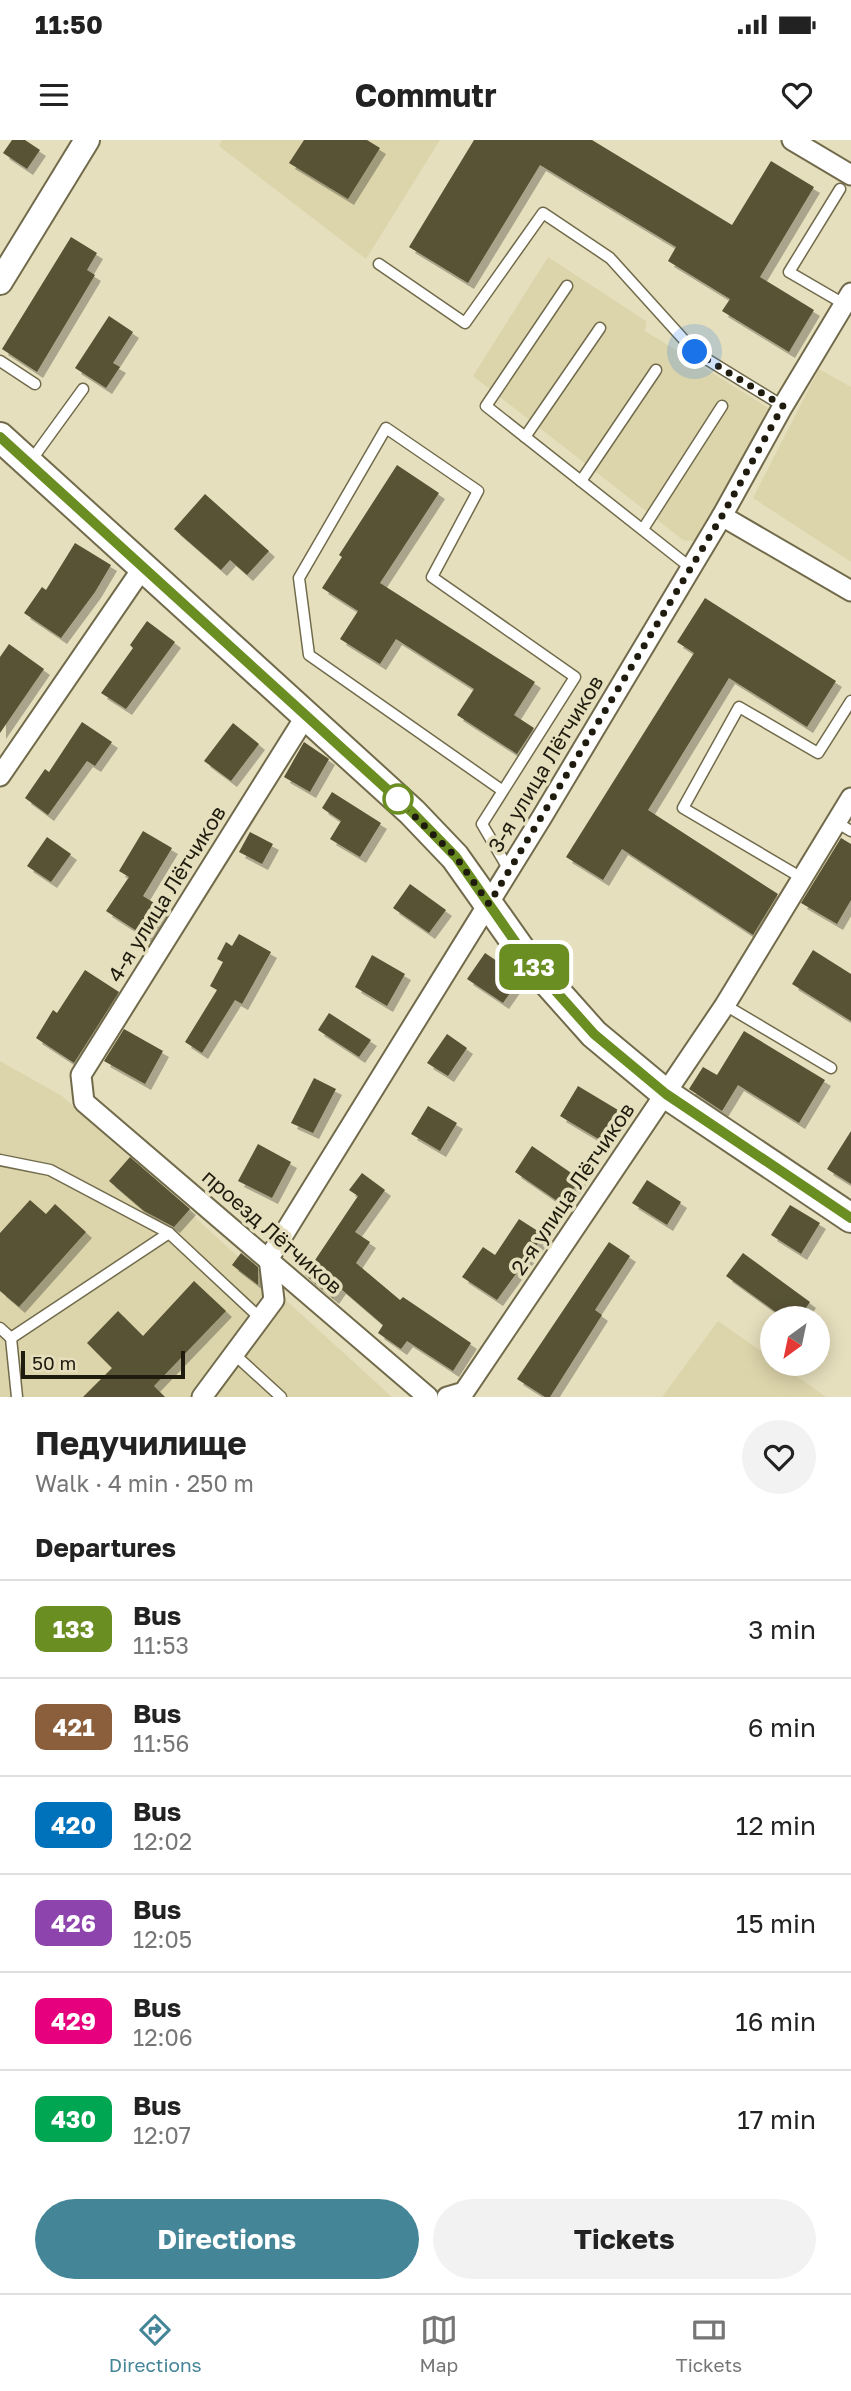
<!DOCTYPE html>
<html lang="en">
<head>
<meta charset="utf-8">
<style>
	body { margin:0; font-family:"Golos Text",sans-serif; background:#f2f2f2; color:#222; height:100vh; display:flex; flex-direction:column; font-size:26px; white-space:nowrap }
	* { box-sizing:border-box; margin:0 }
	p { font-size:23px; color:#767676 }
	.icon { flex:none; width:38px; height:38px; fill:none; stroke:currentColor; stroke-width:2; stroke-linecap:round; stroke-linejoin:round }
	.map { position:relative; height:1257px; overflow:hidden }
	.drawer { display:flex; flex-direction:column; background:#fff; flex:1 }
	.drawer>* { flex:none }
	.badge { padding:0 14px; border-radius:10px; font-size:24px; line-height:46px }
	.needle { width:46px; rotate:213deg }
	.fabs { position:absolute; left:760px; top:1166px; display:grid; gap:14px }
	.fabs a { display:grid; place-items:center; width:70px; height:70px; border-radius:50%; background:#fff; box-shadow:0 4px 18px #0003; font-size:35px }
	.scale { position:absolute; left:21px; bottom:18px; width:164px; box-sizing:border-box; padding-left:7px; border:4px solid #1f1c0f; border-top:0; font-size:19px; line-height:24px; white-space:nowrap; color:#1f1c0f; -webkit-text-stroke:5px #e6dfbd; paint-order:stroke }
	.you { position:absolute; width:35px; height:35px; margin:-18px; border:5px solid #fff; border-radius:50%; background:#1a73e8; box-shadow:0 0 0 10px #1a73e833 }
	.map>.badge { position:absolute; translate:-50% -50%; box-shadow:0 0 0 4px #fff }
	h2 { padding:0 35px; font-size:26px; line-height:63px }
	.round { display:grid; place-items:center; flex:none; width:74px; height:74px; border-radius:37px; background:#f2f2f2 }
	.overview { display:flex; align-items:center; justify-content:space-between; height:119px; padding:0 35px }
	h1 { font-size:33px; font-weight:700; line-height:52px }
	.action { display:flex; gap:14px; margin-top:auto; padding:14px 35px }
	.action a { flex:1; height:80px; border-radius:42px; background:#448598; color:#fff; font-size:28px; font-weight:700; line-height:80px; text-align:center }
	.action a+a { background:#f2f2f2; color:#222 }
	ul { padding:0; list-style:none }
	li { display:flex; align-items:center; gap:21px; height:98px; padding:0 35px; border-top:2px solid #e0e0e0 }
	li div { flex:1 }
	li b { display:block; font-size:26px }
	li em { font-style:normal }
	li .badge { min-width:77px; font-weight:700; text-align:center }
	.status { display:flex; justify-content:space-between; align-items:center; height:49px; padding:0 35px; background:#fff; direction:ltr }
	.status svg { height:19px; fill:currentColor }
	header { display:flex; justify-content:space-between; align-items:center; height:91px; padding:0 35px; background:#fff; font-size:32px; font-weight:700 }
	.dock { display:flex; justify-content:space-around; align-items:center; height:98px; border-top:2px solid #e0e0e0; background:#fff; font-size:19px; color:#767676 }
	.dock a { display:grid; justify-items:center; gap:4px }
	.dock .on { color:#448598 }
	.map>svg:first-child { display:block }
	.built { fill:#dcd4ab }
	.building { fill:#585234; filter:url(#shadow) }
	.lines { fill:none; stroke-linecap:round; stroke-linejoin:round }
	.service-casing { stroke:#716b4c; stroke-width:13 }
	.minor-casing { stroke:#716b4c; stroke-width:23 }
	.tertiary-casing { stroke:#716b4c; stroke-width:28 }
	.secondary-casing { stroke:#716b4c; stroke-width:32 }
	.service { stroke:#fff; stroke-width:10 }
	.minor { stroke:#fff; stroke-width:19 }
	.tertiary { stroke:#fff; stroke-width:24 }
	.secondary { stroke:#fff; stroke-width:28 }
	.line-casing { stroke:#fff; stroke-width:16 }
	.line { stroke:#6b8e23; stroke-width:10 }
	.walk { stroke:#1f1c0f; stroke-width:7; stroke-dasharray:0 12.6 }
	.stop-dot { fill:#fff; stroke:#6b8e23; stroke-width:3.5 }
	.labels { text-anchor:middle; stroke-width:7; stroke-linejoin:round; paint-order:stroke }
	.street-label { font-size:21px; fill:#1f1c0f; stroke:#e6dfbd }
</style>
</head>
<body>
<div class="status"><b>11:50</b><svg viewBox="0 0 49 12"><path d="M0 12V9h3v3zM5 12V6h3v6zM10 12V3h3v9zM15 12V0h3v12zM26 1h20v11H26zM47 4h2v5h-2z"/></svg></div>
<header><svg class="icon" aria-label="menu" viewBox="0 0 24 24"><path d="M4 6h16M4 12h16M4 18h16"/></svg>Commutr<svg class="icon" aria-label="heart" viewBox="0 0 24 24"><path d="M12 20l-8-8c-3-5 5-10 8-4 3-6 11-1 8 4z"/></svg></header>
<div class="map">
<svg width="851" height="1257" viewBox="0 0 851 1257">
	<defs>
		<filter id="shadow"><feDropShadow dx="6" dy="6" stdDeviation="0" flood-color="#0004"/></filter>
	</defs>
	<rect width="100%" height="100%" fill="#e6dfbd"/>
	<g class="built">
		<path d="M222 0H440L366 119 219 6Z"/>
		<path d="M548 117 646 181 645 191 770 269 752 308 694 401 683 400 473 236Z"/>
		<path d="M819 229 851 247V422L753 358Z"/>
		<path d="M0 921 62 956 392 1257H0Z"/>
		<path d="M718 1181 772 1219V1223H778L826 1257H662Z"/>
	</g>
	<g class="building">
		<path d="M12 0H25L40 10 27 29 3 13Z"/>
		<path d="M304 0H367L380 8 348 59 289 23Z"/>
		<path d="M474 0H592L732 85 771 21 814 47 760 137 814 170 789 212 722 171 730 159 668 121 676 107 540 25 468 143 409 107Z"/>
		<path d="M71 97 97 113 87 130 95 135 37 232 2 209Z"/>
		<path d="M109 176 133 192 113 223 120 227 106 248 75 228Z"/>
		<path d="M397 325 439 353 380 443 535 542 514 575 534 588 517 614 457 575 474 549 396 499 380 524 340 499 358 471 322 448 342 417 339 415Z"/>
		<path d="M205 354 269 411 247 435 230 420 221 430 174 389Z"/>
		<path d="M75 403 111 425 95 452 61 498 24 473 42 447 46 450Z"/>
		<path d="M705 458 836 541 807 587 729 538 648 670 778 754 753 795 622 709 603 740 566 717 694 513 677 502Z"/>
		<path d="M147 481 175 502 126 569 101 553 133 508 130 505Z"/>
		<path d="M9 504 44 529 0 593V517Z"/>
		<path d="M82 582 112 602 95 626 87 621 48 675 25 658 45 629 49 632Z"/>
		<path d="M233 583 259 604 231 641 204 621Z"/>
		<path d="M304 602 329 619 310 652 284 637Z"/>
		<path d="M332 652 381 683 360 717 330 699 341 681 322 668Z"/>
		<path d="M143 691 172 708 143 756 164 769 146 797 106 771 129 737 119 731Z"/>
		<path d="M250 692 273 704 262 724 239 712Z"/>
		<path d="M47 697 71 714 51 742 27 726Z"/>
		<path d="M841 698 851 704V760L837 784 801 763Z"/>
		<path d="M410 744 446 770 429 793 393 768Z"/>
		<path d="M239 794 271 812 242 864 235 860 202 913 185 902 217 850 210 846 223 822 217 819 226 802 232 806Z"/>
		<path d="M813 810 851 834V881L792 844Z"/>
		<path d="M485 813 521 837 503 863 467 839Z"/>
		<path d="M372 815 405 834 387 866 355 847Z"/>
		<path d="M85 830 119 852 74 923 36 898 53 870 57 873Z"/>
		<path d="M329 873 371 900 359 917 318 890Z"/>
		<path d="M124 889 163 911 145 944 104 921Z"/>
		<path d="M744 891 825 940 799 983 738 945 722 971 689 949 703 927 717 935Z"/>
		<path d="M447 894 467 908 448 936 427 923Z"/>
		<path d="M314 938 336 949 313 993 291 983Z"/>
		<path d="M578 946 618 970 600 1000 560 976Z"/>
		<path d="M428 966 457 983 440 1011 411 994Z"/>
		<path d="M851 991V1044L827 1029Z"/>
		<path d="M258 1004 291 1022 272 1058 238 1041Z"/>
		<path d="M532 1006 580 1039 563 1065 515 1032Z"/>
		<path d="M130 1017 190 1069 174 1087 144 1071 109 1041Z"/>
		<path d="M362 1033 385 1050 355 1092 370 1102 356 1123 400 1160 403 1157 471 1203 453 1231 407 1201 401 1209 378 1193 383 1185 340 1148 333 1158 305 1135 358 1056 349 1050Z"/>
		<path d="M647 1040 681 1062 667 1085 632 1063Z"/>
		<path d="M30 1060 46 1074 55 1064 86 1092 19 1167 0 1151V1093Z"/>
		<path d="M790 1065 820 1083 801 1114 771 1095Z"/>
		<path d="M519 1079 544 1095 497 1160 462 1137 483 1107 495 1115Z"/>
		<path d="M609 1102 630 1116 595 1170 602 1175 550 1257H545L517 1239Z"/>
		<path d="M241 1113 258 1127V1145L232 1125Z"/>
		<path d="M743 1113 810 1162 799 1178H784L726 1136Z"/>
		<path d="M194 1141 226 1171 154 1246 165 1257H83L112 1228 87 1203 118 1171 143 1196Z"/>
	</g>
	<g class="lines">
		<g class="service-casing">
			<g id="service">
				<path d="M840 49 789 132 844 164"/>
				<path d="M379 124 465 183 543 73 610 118 695 212 783 266"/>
				<path d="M567 146 486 266 691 428"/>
				<path d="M0 221 35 244"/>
				<path d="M525 297 600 188"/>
				<path d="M30 322 83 249"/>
				<path d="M581 341 656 230"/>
				<path d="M643 389 722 266"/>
				<path d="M503 651 309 515 299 438 386 288 478 351 432 437 575 537 482 684 509 730"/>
				<path d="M836 682 851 691"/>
				<path d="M802 738 683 668 739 567 818 613 851 561"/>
				<path d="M725 865 831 928"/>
				<path d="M0 1020 50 1030 169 1093 260 1178"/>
				<path d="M0 1188 11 1198 169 1093"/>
				<path d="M11 1198 17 1257"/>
				<path d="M234 1214 281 1257"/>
			</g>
		</g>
		<g class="minor-casing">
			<g id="minor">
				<path d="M792 0 851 35"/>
				<path d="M722 376 851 451"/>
				<path d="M307 574 81 935 84 962 428 1257"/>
				<path d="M0 636 144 426"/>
				<path d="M202 1257 274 1160 269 1118 542 677 722 376 783 266 851 153"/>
				<path d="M447 1257 464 1252 725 865 851 658"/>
			</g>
		</g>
		<g class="tertiary-casing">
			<path id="tertiary" d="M0 142 87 0"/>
		</g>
		<g class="secondary-casing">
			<path id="secondary" d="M0 297 412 672 455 717 528 820 594 894 666 954 851 1078"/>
		</g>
		<use href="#service" class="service"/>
		<use href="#minor" class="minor"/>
		<use href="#tertiary" class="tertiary"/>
		<use href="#secondary" class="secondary"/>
	</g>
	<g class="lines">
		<g class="line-casing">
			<path id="line" d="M0 297 412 672 456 717 528 820 594 894 666 954 851 1078"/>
		</g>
		<use href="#line" class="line"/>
		<path class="walk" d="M398 659 393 655 456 717 489 764 722 376 783 266 695 212"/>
	</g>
	<circle class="stop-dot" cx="398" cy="659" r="14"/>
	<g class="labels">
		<g class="street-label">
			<text transform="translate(546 624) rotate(-59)" y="7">3-я улица Лётчиков</text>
			<text transform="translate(167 754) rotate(-58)" y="7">4-я улица Лётчиков</text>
			<text transform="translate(573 1049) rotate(-56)" y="7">2-я улица Лётчиков</text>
			<text transform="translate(272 1092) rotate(41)" y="7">проезд Лётчиков</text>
		</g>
	</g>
</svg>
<div class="fabs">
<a><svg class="needle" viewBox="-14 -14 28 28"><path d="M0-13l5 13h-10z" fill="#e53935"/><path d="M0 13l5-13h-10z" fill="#767676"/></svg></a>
</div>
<div class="scale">50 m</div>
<div class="you" style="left:695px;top:212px"></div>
<b class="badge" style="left:534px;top:827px;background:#6b8e23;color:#fff">133</b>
</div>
<section class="drawer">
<div class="overview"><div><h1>Педучилище</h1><p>Walk · 4 min · 250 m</p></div><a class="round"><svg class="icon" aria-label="heart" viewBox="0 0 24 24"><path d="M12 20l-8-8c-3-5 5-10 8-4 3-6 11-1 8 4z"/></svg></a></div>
<h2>Departures</h2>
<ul>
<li><span class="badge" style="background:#6b8e23;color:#fff">133</span><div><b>Bus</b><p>11:53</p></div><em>3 min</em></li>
<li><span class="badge" style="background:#8b5e3c;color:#fff">421</span><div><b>Bus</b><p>11:56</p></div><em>6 min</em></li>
<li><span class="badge" style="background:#0072bc;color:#fff">420</span><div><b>Bus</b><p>12:02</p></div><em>12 min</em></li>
<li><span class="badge" style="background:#8e44ad;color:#fff">426</span><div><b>Bus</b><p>12:05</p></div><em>15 min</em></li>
<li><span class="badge" style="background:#e6007e;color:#fff">429</span><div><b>Bus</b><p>12:06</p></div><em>16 min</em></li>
<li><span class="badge" style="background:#00a651;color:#fff">430</span><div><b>Bus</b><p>12:07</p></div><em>17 min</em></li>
</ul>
<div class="action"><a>Directions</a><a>Tickets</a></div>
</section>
<nav class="dock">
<a class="on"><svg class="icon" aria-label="directions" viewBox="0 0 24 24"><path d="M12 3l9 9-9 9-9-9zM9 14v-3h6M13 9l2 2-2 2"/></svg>Directions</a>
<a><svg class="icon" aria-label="map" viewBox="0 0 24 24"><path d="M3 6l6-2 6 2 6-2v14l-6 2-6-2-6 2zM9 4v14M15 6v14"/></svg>Map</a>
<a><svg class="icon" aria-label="tickets" viewBox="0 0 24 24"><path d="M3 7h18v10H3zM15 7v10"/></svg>Tickets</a>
</nav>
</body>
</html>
